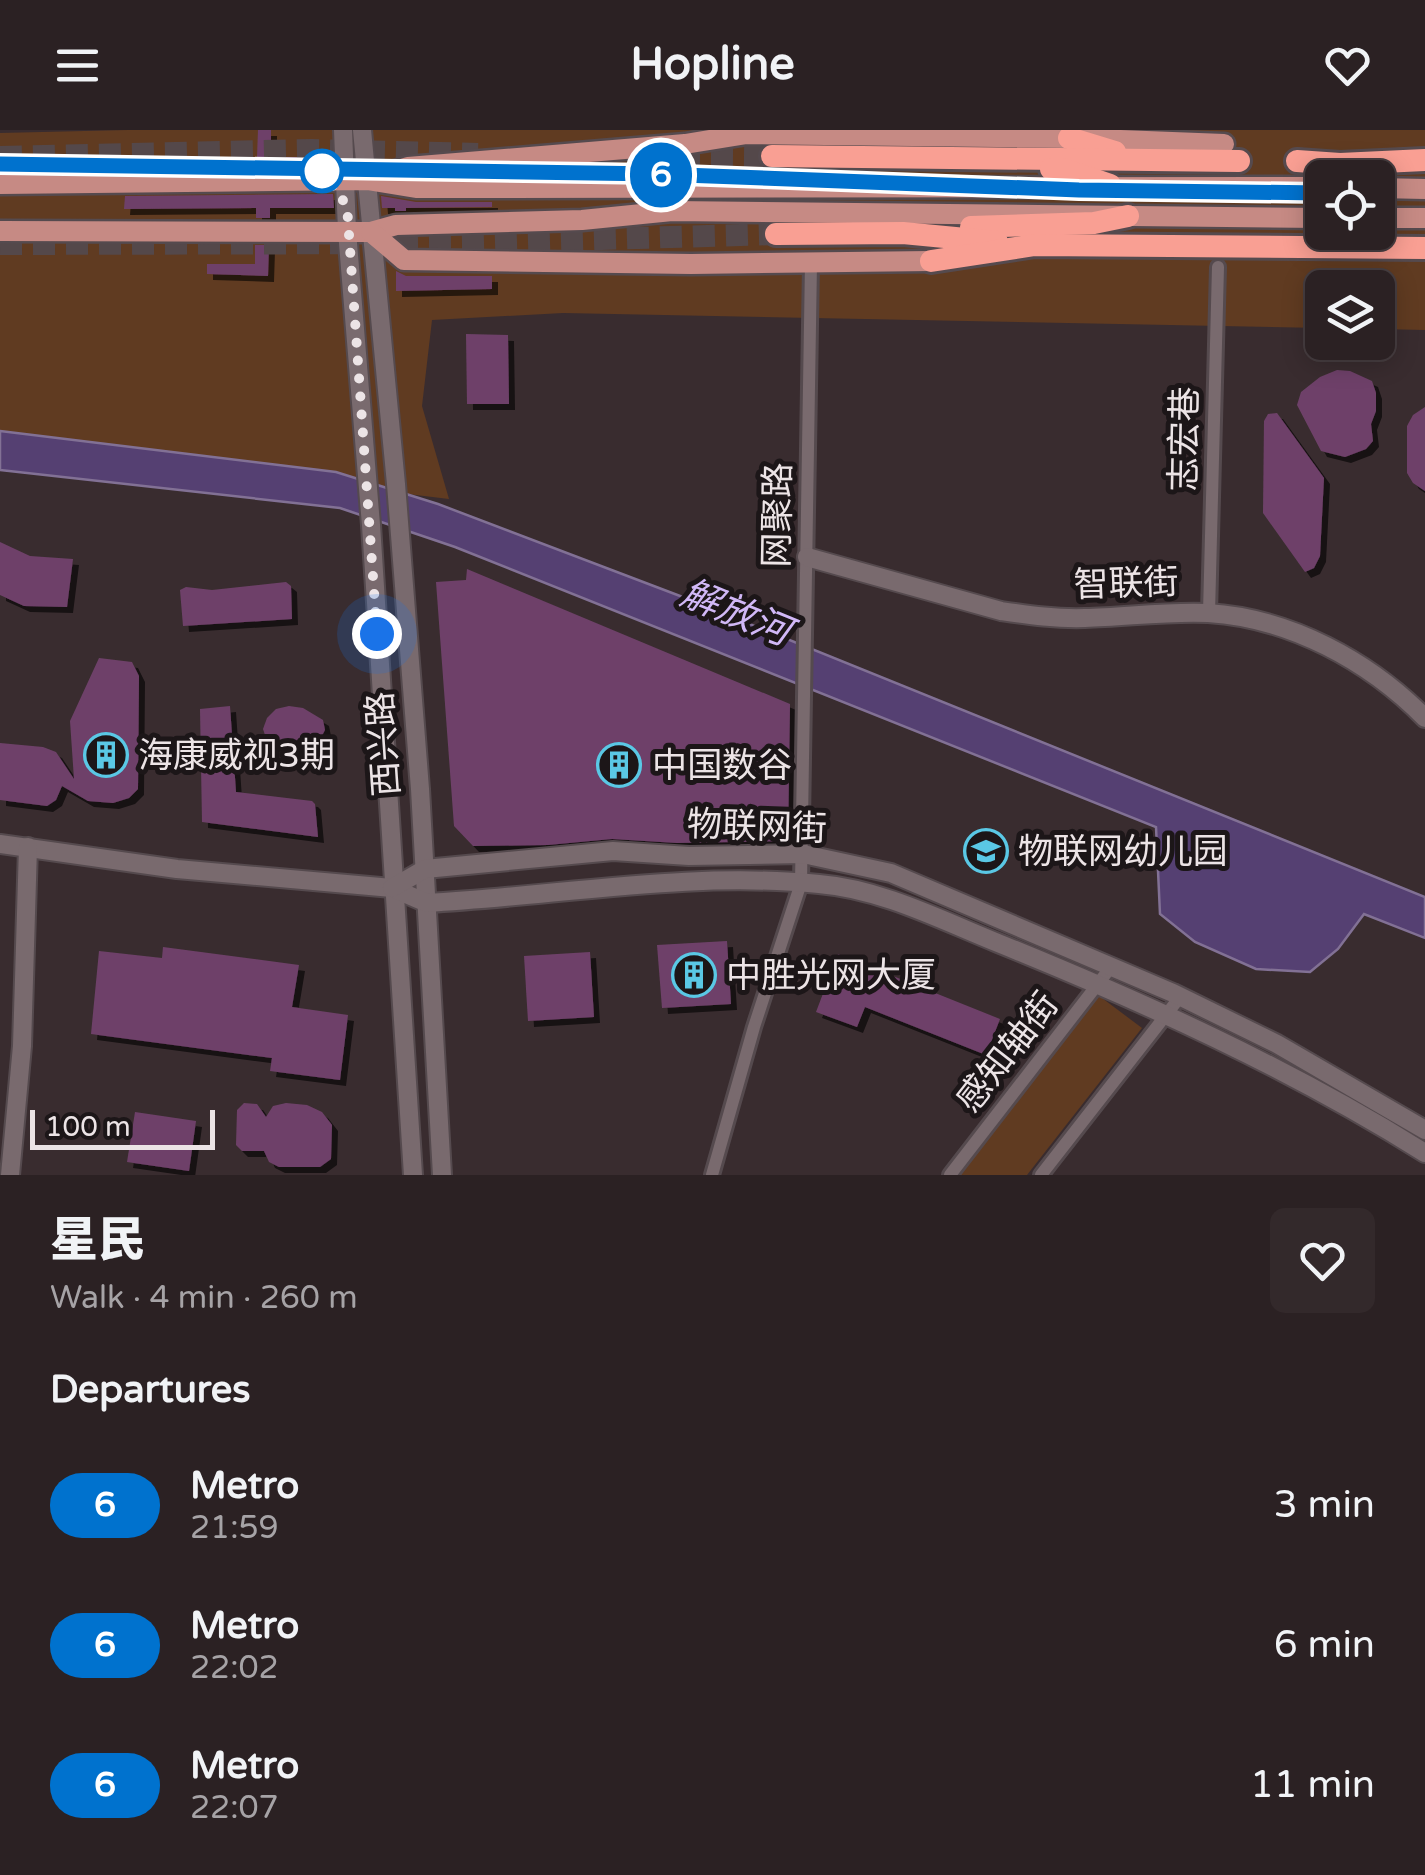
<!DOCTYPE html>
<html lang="en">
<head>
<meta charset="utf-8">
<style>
	body { margin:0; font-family:"Varela Round","Noto Sans SC",sans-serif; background:#33292b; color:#f1f3f6; height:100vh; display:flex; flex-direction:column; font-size:38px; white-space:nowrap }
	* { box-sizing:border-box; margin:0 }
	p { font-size:32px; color:#a6a3a6 }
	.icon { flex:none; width:55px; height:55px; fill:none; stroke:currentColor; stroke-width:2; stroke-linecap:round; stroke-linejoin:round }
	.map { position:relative; height:1045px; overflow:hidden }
	.sheet { display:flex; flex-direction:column; background:#2b2123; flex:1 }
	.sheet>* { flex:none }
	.badge { padding:0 20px; border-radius:32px; font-size:35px; line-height:65px }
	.buttons { position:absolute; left:1305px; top:30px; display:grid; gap:20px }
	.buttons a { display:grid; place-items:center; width:90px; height:90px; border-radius:15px; background:#2b2123; box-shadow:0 5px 25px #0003,0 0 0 2px #473e41; font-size:50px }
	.scale { position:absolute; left:30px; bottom:25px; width:185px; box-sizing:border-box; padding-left:10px; border:5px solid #ece4e6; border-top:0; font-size:28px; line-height:35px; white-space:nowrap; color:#ece4e6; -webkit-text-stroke:8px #1c1618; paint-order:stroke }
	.you { position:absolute; width:50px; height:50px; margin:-25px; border:8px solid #fff; border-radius:50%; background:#1a73e8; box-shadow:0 0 0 15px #1a73e833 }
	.map>.badge { position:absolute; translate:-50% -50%; box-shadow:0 0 0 5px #fff }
	h2 { padding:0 50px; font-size:38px; line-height:90px }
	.round { display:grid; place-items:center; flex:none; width:105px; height:105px; border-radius:15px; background:#33292b }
	.overview { display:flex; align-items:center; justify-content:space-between; height:170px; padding:0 50px }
	h1 { font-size:48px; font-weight:800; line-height:75px }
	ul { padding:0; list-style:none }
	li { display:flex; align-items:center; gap:30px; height:140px; padding:0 50px }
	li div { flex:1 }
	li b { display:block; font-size:38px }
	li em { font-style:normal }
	li .badge { min-width:110px; font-weight:700; text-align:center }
	header { display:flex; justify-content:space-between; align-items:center; height:130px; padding:0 50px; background:#2b2123; font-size:45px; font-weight:800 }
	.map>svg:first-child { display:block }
	.green { fill:#603b21; fill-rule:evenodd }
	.water { fill:#554072; stroke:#827195; stroke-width:2.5 }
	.building { fill:#6e4169; filter:url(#shadow) }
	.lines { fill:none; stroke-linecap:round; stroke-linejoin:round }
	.highway-tunnel { stroke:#54484a; stroke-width:22; stroke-dasharray:22 11; stroke-linecap:butt }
	.street-casing { stroke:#554a4e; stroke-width:18 }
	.secondary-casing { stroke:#554a4e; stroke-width:22 }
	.primary-casing { stroke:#554a4e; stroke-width:25 }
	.highway-casing { stroke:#554a4e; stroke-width:28 }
	.street { stroke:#796a6e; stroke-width:12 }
	.secondary { stroke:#796a6e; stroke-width:18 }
	.primary { stroke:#c68a84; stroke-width:20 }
	.highway { stroke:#f99f93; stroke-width:22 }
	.line-casing { stroke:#fff; stroke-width:22 }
	.line { stroke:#0072ce; stroke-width:15 }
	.walk { stroke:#ece4e6; stroke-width:10; stroke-dasharray:0 18 }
	.stop-dot { fill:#fff; stroke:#0072ce; stroke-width:5 }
	.labels { text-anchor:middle; stroke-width:10; stroke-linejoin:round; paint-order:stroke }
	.street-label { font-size:35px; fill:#ece4e6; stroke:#1c1618 }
	.poi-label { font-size:35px; fill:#ece4e6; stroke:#1c1618; text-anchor:start }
	.water-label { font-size:38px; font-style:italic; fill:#d1b8f7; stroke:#1c1618 }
</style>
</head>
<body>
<header><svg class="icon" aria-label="menu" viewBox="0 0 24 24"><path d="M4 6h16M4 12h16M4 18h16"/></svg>Hopline<svg class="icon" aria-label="heart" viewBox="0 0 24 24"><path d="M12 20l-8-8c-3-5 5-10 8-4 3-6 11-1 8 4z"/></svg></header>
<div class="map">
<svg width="1425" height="1045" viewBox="0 0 1425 1045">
	<defs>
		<filter id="shadow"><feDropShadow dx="6" dy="6" stdDeviation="0" flood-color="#0009"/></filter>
	</defs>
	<rect width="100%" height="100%" fill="#392c2f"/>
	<g class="green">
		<path d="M127 0H1425V200L1378 199V158H1322V198L563 183 432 190 422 276 449 369 0 315V3ZM1322 48H1378V102H1322Z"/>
		<path d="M1098 865 1142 898 1027 1045H958Z"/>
	</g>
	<path class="water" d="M0 301 336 342 438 374 688 469 1425 767V808L1364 784 1338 819 1310 842 1256 839 1195 812 1160 784 1156 697 455 417 340 378 0 340Z"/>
	<g class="building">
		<path d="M258 0H271V27H332V37L125 39 126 27H257Z"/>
		<path d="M333 64 334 78H270V88H256V78L124 79 125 66Z"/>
		<path d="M381 66 416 72H492V77L406 78V81H395V78H382Z"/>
		<path d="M255 115H269L268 146 207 144V134H255Z"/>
		<path d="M396 141 406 146H492V159L396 161Z"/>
		<path d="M466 204 508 205 509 274H467Z"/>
		<path d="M1337 240 1350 241 1372 251 1376 263V281L1371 294 1373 311 1366 319 1345 327 1321 321 1297 275 1301 262 1320 247Z"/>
		<path d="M1425 277V361L1413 353 1407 343V296L1413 285Z"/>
		<path d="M1277 283 1324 348 1320 426 1314 438 1305 442 1263 383 1264 291 1268 284Z"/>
		<path d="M0 412 30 426 73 429 67 477 24 476 0 465Z"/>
		<path d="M467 439 790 574 788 711 677 713 612 709 548 715 473 716 454 696 436 452 466 450Z"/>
		<path d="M286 452 291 456 292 489 183 496 180 460 186 457 212 460Z"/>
		<path d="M99 528 132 532 139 546 138 659 129 668 113 673 88 671 62 656 56 670 47 676 0 670V613L43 617 56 622 74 649 70 591Z"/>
		<path d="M230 576 236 662 312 671 315 674 318 707 202 692 200 579Z"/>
		<path d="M289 576 303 578 323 590 325 600 319 611 309 618 294 621 267 611 263 599 267 588 276 579Z"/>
		<path d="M727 811 731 874 662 878 657 815Z"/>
		<path d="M163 817 299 835 292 877 348 885 340 950 270 941 272 928 91 904 99 821 162 828Z"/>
		<path d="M590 822 594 887 528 891 524 826Z"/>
		<path d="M838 824 1000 889 986 925 865 877 857 897 816 882Z"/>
		<path d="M244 973 257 974 266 987 273 976 286 973 307 975 322 982 332 995 331 1029 320 1037H279L269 1032 264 1021H242L236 1015 237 980Z"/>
		<path d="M135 982 196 991 189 1041 127 1032Z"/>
	</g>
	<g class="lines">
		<g class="highway-tunnel">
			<path d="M645 25 772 26"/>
			<path d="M0 27 312 20 478 24"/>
			<path d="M0 114 462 113 776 104"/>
		</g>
		<g class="street-casing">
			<g id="street">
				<path d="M1209 483 1218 137"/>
				<path d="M712 1045 754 897 801 753 811 133"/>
				<path d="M950 1045 1111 837"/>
				<path d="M1041 1045 1180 867"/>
			</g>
		</g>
		<g class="secondary-casing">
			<g id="secondary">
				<path d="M343 0 347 101 371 395 413 1045"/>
				<path d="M362 0 396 354 420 659 442 1045"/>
				<path d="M807 427 1001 481C1029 485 1056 489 1085 488 1126 487 1167 481 1208 483 1290 488 1369 531 1425 588"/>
				<path d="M0 714 177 739 392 758 427 773C557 766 689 741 819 754 881 759 941 790 998 813 1146 873 1289 938 1425 1023"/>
				<path d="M392 758 425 739 613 721 689 726 803 724 891 743 1173 863 1277 914 1425 1000"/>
				<path d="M10 1045 22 916 28 717"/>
			</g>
		</g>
		<g class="primary-casing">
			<g id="primary">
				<path d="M373 48 408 37 685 14 747 4 1069 8 1224 14"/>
				<path d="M0 54 367 50 416 58 1322 57"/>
				<path d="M1378 58 1425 59"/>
				<path d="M1378 88H1425"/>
				<path d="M0 101 371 102 396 95 582 90 672 81 1322 88"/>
				<path d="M371 102 404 130 691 134 931 131"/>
			</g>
		</g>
		<g class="highway-casing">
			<g id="highway">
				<path d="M1069 8 1115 22"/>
				<path d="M772 26 1239 31"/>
				<path d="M1297 31 1340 34 1425 30"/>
				<path d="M1051 39H1063L1110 55"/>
				<path d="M971 97 1094 93 1128 86"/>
				<path d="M776 104 903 103 997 112"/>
				<path d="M931 131 1035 115 1425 118"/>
			</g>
		</g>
		<use href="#street" class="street"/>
		<use href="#secondary" class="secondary"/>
		<use href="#primary" class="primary"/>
		<use href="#highway" class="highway"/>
	</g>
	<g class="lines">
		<g class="line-casing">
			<path id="line" d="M0 34 656 44 1079 60 1322 63"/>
		</g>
		<use href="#line" class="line"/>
		<path class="walk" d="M322 41 347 76 377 504"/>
	</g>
	<defs>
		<g id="building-ring" transform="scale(2.25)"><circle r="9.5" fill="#1c1618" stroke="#5ac8e5" stroke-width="1.5"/><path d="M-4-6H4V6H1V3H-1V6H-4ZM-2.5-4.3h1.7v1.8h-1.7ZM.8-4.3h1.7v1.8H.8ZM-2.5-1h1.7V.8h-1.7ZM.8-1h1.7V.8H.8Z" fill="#5ac8e5"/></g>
		<g id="school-ring" transform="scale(2.25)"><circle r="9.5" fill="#1c1618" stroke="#5ac8e5" stroke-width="1.5"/><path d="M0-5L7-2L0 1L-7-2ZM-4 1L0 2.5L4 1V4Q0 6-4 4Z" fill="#5ac8e5"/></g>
	</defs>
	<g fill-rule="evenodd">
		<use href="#building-ring" x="106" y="625"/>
		<use href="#building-ring" x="619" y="635"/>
		<use href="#school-ring" x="986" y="721"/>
		<use href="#building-ring" x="694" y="845"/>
	</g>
	<circle class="stop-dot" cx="322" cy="41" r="20"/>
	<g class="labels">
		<g class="street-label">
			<text transform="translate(1184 309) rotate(-89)" y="12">志宏巷</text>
			<text transform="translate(777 385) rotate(-89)" y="12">网聚路</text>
			<text transform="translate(1126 453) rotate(-2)" y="12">智联街</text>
			<text transform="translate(383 614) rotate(-94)" y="12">西兴路</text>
			<text transform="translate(757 696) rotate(2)" y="12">物联网街</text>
			<text transform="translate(1007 922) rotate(-52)" y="12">感知轴街</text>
		</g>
		<g class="poi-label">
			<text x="138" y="637">海康威视3期</text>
			<text x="652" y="647">中国数谷</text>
			<text x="1018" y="733">物联网幼儿园</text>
			<text x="726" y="857">中胜光网大厦</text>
		</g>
		<g class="water-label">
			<text transform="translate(736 482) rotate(22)" y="13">解放河</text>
		</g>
	</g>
</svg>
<div class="buttons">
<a><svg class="icon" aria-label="locate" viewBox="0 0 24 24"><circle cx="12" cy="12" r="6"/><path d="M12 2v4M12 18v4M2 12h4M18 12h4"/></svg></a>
<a><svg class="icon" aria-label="layers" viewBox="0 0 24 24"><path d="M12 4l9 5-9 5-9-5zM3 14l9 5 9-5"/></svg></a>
</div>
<div class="scale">100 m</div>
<div class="you" style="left:377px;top:504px"></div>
<b class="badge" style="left:661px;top:45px;background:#0072ce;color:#fff">6</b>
</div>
<section class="sheet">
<div class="overview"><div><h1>星民</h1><p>Walk · 4 min · 260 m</p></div><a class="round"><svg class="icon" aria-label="heart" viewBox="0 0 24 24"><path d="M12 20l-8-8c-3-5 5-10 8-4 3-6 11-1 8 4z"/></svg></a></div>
<h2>Departures</h2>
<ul>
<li><span class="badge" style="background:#0072ce;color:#fff">6</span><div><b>Metro</b><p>21:59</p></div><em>3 min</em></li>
<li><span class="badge" style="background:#0072ce;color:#fff">6</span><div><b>Metro</b><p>22:02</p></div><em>6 min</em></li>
<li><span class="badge" style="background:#0072ce;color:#fff">6</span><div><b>Metro</b><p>22:07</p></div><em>11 min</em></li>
</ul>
</section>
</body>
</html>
